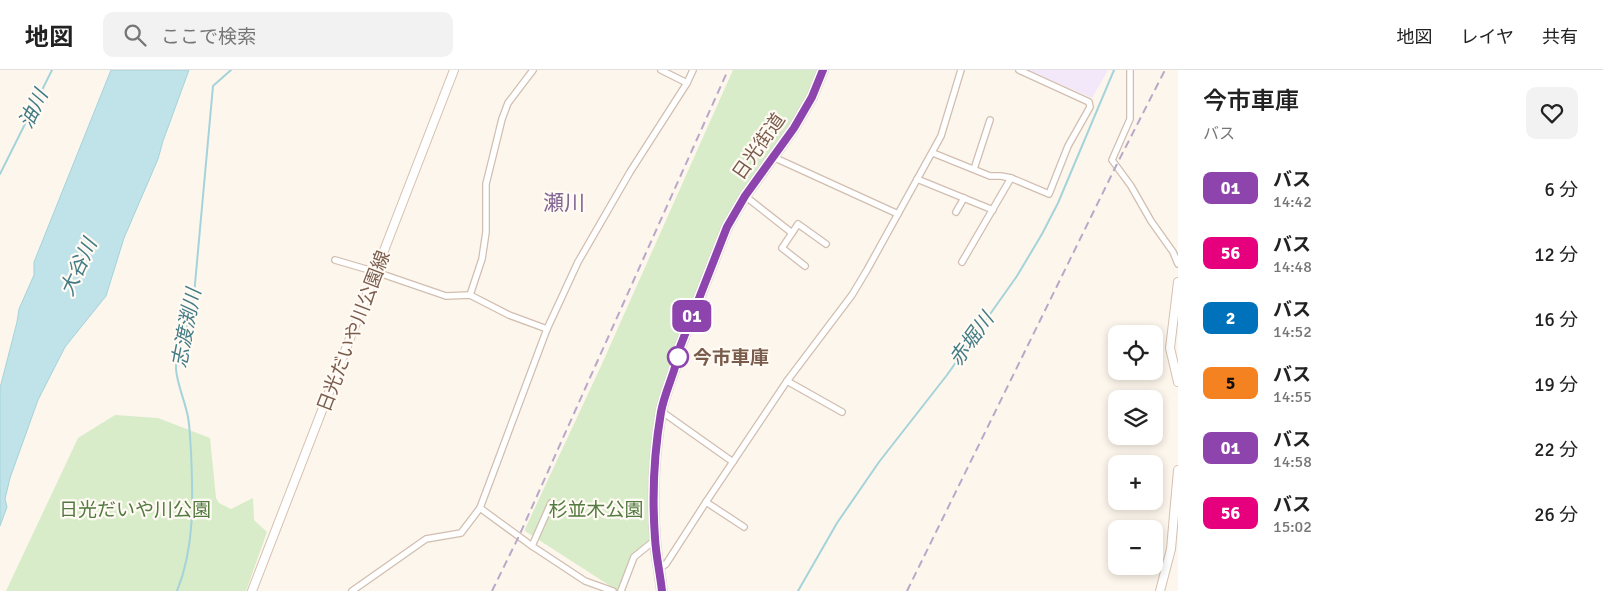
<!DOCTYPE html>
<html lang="ja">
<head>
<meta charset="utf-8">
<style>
	body { margin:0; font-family:Signika,"Noto Sans JP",sans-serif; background:#f2f2f2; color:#222; height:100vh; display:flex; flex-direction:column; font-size:19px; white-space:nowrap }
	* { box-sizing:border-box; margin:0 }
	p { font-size:16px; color:#767676 }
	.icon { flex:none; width:28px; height:28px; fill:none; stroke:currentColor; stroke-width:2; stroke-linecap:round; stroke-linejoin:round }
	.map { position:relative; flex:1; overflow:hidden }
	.sheet { display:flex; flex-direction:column; background:#fff; width:425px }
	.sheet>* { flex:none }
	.badge { padding:0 10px; border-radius:8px; font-size:18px; line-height:32px }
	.buttons { position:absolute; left:1108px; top:255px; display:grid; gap:10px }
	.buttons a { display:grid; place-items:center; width:55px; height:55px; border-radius:10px; background:#fff; box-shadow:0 2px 8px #0003; font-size:25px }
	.map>.badge { position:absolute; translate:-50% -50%; box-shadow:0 0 0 2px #fff }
	.round { display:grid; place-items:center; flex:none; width:52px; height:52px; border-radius:10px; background:#f2f2f2 }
	.headline { display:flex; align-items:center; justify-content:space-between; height:85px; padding:0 25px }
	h1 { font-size:24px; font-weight:600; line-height:38px }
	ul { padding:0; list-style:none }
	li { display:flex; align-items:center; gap:15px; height:65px; padding:0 25px }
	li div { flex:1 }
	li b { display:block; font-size:19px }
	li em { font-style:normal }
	li .badge { min-width:55px; font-weight:700; text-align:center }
	header { display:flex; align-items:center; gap:30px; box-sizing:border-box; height:70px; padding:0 25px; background:#fff; border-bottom:1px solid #e0e0e0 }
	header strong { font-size:24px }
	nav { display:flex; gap:28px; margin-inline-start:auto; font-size:18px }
	.search { width:350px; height:45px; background:#f2f2f2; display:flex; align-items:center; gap:12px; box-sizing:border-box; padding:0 18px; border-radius:10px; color:#767676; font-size:19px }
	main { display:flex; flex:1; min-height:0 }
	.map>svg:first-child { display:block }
	.education { fill:#f3e8fa }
	.green { fill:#d8ecc9 }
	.water { fill:#bfe3e8; stroke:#a5d3da }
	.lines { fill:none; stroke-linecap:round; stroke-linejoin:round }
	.stream { stroke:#a5d3da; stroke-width:2 }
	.street-casing { stroke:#d1beb0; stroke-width:8 }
	.secondary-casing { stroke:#d6c0b0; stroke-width:10 }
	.highway-casing { stroke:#dad1cd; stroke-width:12 }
	.street { stroke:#fff; stroke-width:5.5 }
	.secondary { stroke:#fff; stroke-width:8 }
	.highway { stroke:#f7b7a3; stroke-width:10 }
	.rail { stroke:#b9a8c9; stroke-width:2; stroke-dasharray:8 5; stroke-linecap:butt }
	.line-casing { stroke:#fff; stroke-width:11 }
	.line { stroke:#8e44ad; stroke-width:8 }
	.stop-dot { fill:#fff; stroke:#8e44ad; stroke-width:2.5 }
	.labels { text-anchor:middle; stroke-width:4.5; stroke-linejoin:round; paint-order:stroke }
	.street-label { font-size:19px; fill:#7a5c4d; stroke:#fffaf3 }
	.stop-label { font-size:19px; font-weight:bold; fill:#7a5c4d; stroke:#fffaf3; text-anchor:start }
	.park-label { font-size:19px; fill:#537a41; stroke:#fffaf3 }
	.water-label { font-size:20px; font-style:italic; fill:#437c86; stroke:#fffaf3 }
	.quarter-label { font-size:21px; fill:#846695; stroke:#fffaf3 }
</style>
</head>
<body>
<header>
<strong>地図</strong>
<div class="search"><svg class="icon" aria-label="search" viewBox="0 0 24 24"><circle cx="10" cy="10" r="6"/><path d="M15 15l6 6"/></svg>ここで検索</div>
<nav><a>地図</a><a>レイヤ</a><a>共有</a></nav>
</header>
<main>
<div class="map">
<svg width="1178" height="521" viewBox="0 0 1178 521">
	<rect width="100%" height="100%" fill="#fdf6ec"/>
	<path class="education" d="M1028 0H1108L1092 28Z"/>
	<g class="green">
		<path d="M733 0H821L803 39 746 116 680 269 657 337 653 470 632 486 618 521 525 461V459L601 296Z"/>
		<path d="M115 345 158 348 210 368 216 428 219 433 231 439 253 428 254 450 267 462 246 521H6L78 368Z"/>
	</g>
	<path class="water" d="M111 0H189L163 71 158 89 124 168 106 226 65 277 38 330 10 408 5 429 7 437 0 456V318L17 252 19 239 34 205V192Z"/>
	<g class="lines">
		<g class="stream">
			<path d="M0 104 52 0"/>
			<path d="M177 521C195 477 193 428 191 381 190 370 190 358 188 347 185 331 177 314 176 299 175 283 190 254 193 236L213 16 231 0"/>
			<path d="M798 521 837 453 879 392 947 305 1017 206 1042 164 1058 133 1114 0"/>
		</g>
		<g class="street-casing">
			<g id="street">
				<path d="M661 0 687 13"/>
				<path d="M1130 0V49L1112 90 1131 116 1151 151 1173 182 1178 194"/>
				<path d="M933 83 990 106H1001L1011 108 1049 124 1068 76 1090 37 1089 32 1019 0"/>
				<path d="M773 87 898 144"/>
				<path d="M974 99 990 50"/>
				<path d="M917 109 993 140"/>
				<path d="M745 126 792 163 782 178 805 196"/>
				<path d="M956 142 964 128"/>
				<path d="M792 163 798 154 826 174"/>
				<path d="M335 190 376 202 446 226 470 225 509 245 547 259"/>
				<path d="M962 192 1011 108"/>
				<path d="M470 225 482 189 486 162V114L502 49 508 33 533 0"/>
				<path d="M787 311 842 342"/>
				<path d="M661 341 733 392"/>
				<path d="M706 432 744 457"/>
				<path d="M480 438 547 259 578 192 630 102 687 13 693 0"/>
				<path d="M532 476 551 433"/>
				<path d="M659 499 666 494 706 432 787 311 852 225 867 200 941 66 961 0"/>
				<path d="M352 521 426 469 461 463 480 438 532 476 585 511 613 521"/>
				<path d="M621 521 634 487 655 470"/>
			</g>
		</g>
		<g class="secondary-casing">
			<g id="secondary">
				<path d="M1178 212 1170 278 1178 312"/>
				<path d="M252 521 454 0"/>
				<path d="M1160 521 1171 479 1178 400"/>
			</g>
		</g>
		<g class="highway-casing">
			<path id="highway" d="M662 521C660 503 656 486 655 468 652 427 654 383 661 342 665 320 677 299 680 277L727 157 745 126 794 58 812 27 823 0"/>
		</g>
		<use href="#street" class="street"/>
		<use href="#secondary" class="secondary"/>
		<use href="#highway" class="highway"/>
		<g class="rail">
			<path d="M492 521 519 466 728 0"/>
			<path d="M907 521 1116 96 1165 0"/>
		</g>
	</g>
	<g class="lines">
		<g class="line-casing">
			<path id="line" d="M662 521C660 503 656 486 655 468 652 427 654 383 661 342 665 320 677 299 680 277L727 157 745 126 794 58 812 27 823 0"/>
		</g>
		<use href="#line" class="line"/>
	</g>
	<circle class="stop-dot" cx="678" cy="287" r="10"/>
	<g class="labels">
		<g class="street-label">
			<text transform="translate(758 76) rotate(-55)" y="7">日光街道</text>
			<text transform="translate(353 261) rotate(-69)" y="7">日光だいや川公園線</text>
		</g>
		<g class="stop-label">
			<text x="693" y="294">今市車庫</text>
		</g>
		<g class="park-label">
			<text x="135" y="446">日光だいや川公園</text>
			<text x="596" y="446">杉並木公園</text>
		</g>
		<g class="water-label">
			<text transform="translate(33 39) rotate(-64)" y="7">油川</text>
			<text transform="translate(78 197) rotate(-65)" y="7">大谷川</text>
			<text transform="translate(186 258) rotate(-79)" y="7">志渡渕川</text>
			<text transform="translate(971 269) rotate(-54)" y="7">赤堀川</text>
		</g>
		<g class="quarter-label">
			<text x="564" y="140">瀬川</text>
		</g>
	</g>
</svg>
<div class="buttons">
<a><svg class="icon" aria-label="locate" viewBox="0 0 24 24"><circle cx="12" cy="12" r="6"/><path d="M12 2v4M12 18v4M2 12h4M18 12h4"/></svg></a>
<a><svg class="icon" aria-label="layers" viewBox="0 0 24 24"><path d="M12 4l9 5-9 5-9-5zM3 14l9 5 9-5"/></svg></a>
<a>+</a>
<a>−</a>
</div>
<b class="badge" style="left:692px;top:246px;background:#8e44ad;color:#fff">01</b>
</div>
<section class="sheet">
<div class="headline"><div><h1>今市車庫</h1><p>バス</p></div><a class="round"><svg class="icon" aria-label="heart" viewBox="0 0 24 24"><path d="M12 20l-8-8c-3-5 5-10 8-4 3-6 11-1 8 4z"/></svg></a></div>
<ul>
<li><span class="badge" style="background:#8e44ad;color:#fff">01</span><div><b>バス</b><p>14:42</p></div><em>6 分</em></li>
<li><span class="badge" style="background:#e6007e;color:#fff">56</span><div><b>バス</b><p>14:48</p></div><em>12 分</em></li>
<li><span class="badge" style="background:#0072bc;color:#fff">2</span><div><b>バス</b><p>14:52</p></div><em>16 分</em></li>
<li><span class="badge" style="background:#f58220;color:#111">5</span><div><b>バス</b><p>14:55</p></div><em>19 分</em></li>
<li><span class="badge" style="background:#8e44ad;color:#fff">01</span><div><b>バス</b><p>14:58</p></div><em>22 分</em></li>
<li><span class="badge" style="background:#e6007e;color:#fff">56</span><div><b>バス</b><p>15:02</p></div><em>26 分</em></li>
</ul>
</section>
</main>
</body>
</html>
